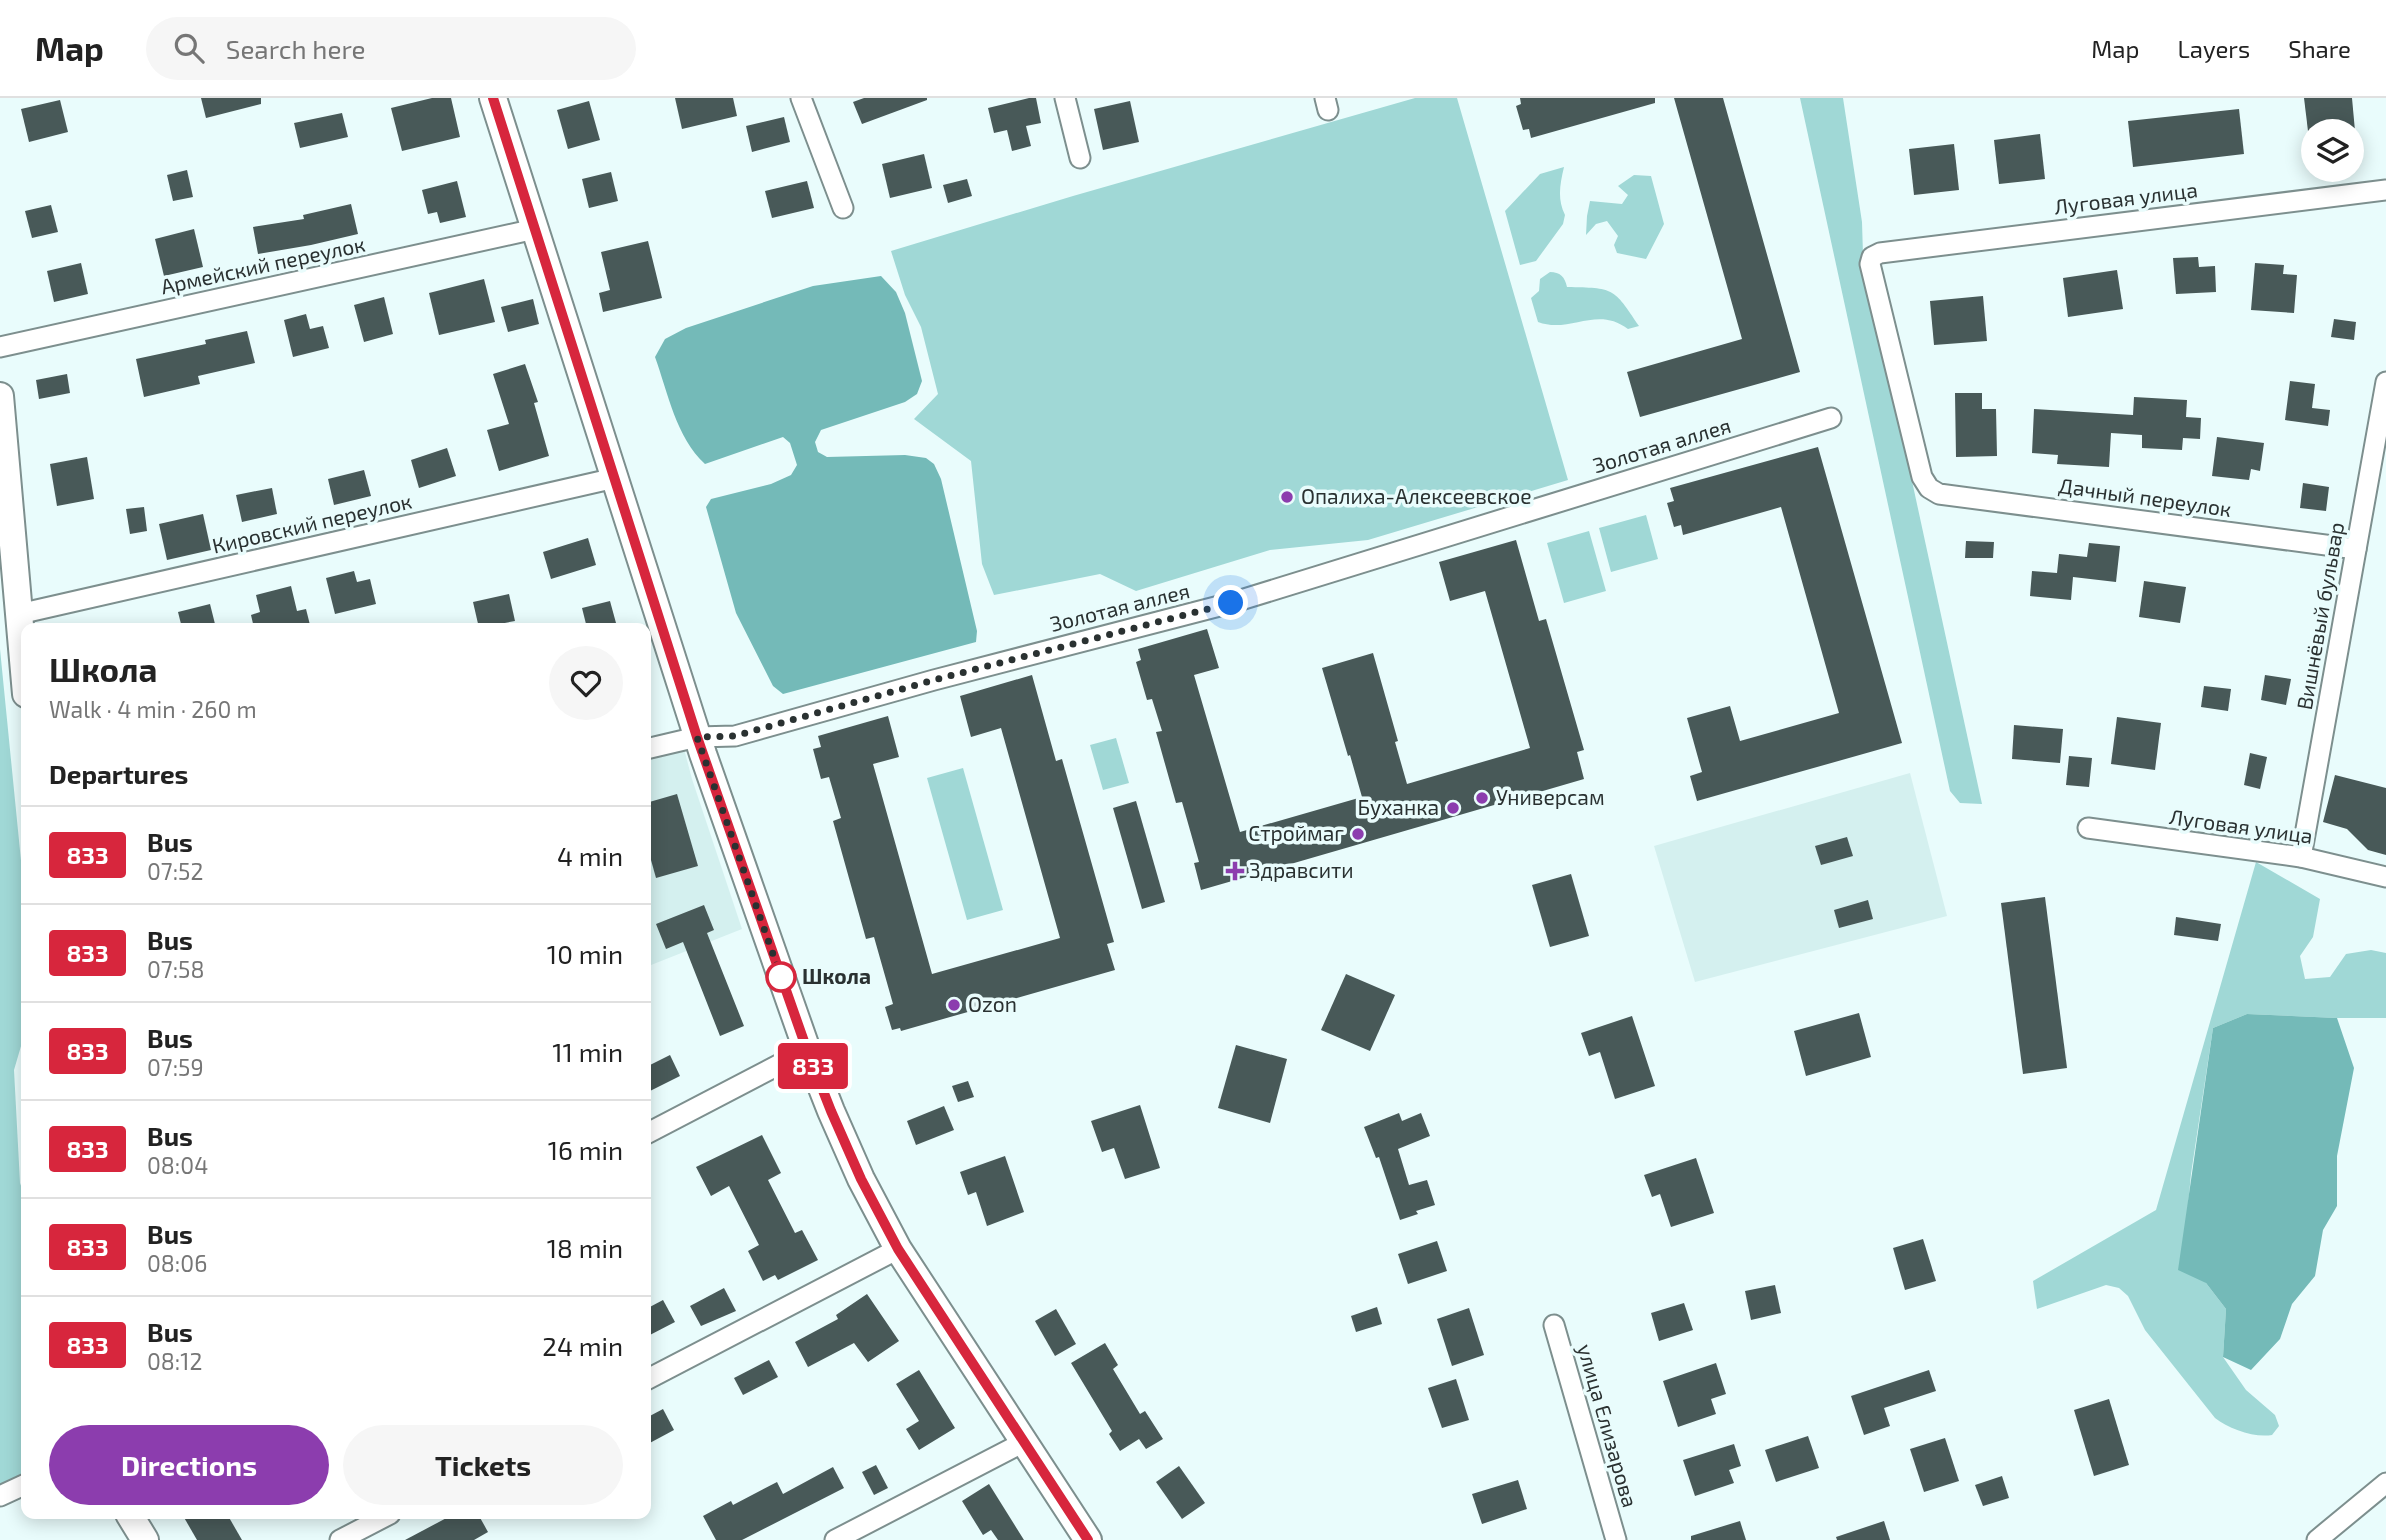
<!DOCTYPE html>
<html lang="en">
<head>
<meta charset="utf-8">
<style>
	body { margin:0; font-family:"Exo 2",sans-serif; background:#f6f6f6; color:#222; height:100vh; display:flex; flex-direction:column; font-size:26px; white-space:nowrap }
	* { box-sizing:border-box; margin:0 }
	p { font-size:23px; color:#767676 }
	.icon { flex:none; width:38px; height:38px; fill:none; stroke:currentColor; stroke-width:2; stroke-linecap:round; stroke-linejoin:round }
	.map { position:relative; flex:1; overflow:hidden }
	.side { position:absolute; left:21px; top:525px; width:630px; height:896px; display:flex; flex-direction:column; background:#fff; border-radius:14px; box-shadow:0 4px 18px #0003 }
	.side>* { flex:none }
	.badge { padding:0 14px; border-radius:5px; font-size:24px; line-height:46px }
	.controls { position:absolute; left:2301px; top:21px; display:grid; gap:14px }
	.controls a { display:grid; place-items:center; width:63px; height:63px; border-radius:50%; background:#fff; box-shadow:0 4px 18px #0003; font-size:35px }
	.you { position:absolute; width:35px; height:35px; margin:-18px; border:5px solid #fff; border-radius:50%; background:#1a73e8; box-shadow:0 0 0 10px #1a73e833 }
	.map>.badge { position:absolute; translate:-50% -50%; box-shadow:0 0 0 4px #fff }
	h2 { padding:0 28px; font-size:26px; line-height:63px }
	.round { display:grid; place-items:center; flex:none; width:74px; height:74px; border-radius:37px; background:#f6f6f6 }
	.head { display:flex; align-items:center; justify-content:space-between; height:119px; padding:0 28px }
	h1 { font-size:33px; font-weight:700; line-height:52px }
	.primary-button { display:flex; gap:14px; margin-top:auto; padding:14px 28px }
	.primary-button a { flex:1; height:80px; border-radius:42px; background:#8c3dae; color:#fff; font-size:28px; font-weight:700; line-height:80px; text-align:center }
	.primary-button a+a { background:#f6f6f6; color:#222 }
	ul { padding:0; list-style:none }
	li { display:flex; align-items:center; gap:21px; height:98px; padding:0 28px; border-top:2px solid #e0e0e0 }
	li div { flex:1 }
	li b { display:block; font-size:26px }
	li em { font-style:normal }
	li .badge { min-width:77px; font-weight:700; text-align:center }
	header { display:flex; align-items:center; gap:42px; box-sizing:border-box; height:98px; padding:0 35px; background:#fff; border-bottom:2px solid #e0e0e0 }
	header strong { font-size:33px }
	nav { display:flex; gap:38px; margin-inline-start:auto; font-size:24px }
	.search { width:490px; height:63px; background:#f6f6f6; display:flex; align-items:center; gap:18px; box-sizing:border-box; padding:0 24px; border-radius:38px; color:#767676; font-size:26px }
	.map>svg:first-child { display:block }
	.built { fill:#d4f0ef }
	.green { fill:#a0d8d6 }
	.water { fill:#74bab8 }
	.building { fill:#485958 }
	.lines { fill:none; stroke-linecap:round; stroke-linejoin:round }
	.street-casing { stroke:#7d8f8e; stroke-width:23 }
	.secondary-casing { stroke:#7d8f8e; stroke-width:30 }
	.street { stroke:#fff; stroke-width:19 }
	.secondary { stroke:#fff; stroke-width:26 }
	.line-casing { stroke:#fff; stroke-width:16 }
	.line { stroke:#d7263d; stroke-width:10 }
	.walk { stroke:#2a3131; stroke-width:7; stroke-dasharray:0 12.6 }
	.poi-dot { fill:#8c3dae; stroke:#e9fcfc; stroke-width:2.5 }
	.stop-dot { fill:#fff; stroke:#d7263d; stroke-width:3.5 }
	.labels { text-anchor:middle; stroke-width:7; stroke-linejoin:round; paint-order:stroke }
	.street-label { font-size:21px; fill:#2a3131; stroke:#e9fcfc }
	.poi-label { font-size:21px; fill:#2a3131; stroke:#e9fcfc; text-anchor:start }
	.stop-label { font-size:21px; font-weight:bold; fill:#2a3131; stroke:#e9fcfc; text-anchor:start }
</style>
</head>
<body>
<header>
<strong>Map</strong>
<div class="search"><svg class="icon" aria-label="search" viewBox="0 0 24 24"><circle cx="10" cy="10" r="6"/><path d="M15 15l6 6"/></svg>Search here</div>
<nav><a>Map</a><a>Layers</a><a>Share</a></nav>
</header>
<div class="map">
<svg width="2386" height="1442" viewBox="0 0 2386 1442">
	<rect width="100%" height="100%" fill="#e9fcfc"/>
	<g class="built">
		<path d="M684 651 692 681 742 831 646 869V659Z"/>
		<path d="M1910 675 1947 818 1695 884 1654 748Z"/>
	</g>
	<g class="green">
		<path d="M1415 0H1457L1568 382 1368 442 1270 452 1136 493 1100 476 994 497 982 466 971 363 914 321 938 296 921 229 905 197 891 153 1073 98Z"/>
		<path d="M1800 0H1843L1862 124 1863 157 1982 706 1960 705 1950 693Z"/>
		<path d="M1564 69C1560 86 1557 101 1565 117L1563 126 1536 163 1520 167 1505 113 1540 76Z"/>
		<path d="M1634 77 1651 78 1664 126 1646 161 1617 155 1614 147 1618 138 1607 123 1596 126 1586 137 1587 118 1590 103 1622 106 1628 97 1618 88Z"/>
		<path d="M1550 174C1560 174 1565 179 1567 189 1614 190 1613 189 1639 228L1628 231C1597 207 1570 236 1538 224L1531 200 1539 193 1540 181Z"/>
		<path d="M1646 417 1658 461 1611 474 1599 430Z"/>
		<path d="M1589 433 1606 493 1564 505 1547 445Z"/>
		<path d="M0 551 26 813V931L14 972 20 1085 26 1102V1374L0 1387Z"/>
		<path d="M1116 640 1129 685 1103 692 1090 647Z"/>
		<path d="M963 670 1003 812 967 822 927 680Z"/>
		<path d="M2256 764 2320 801 2313 839 2300 858 2305 881 2330 879 2346 856 2371 852 2386 855V920H2337L2247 916 2213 930 2191 1076 2186 1128 2206 1185 2226 1211 2223 1259 2246 1292 2275 1317 2279 1328 2272 1337C2254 1340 2229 1331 2215 1320L2145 1232 2128 1198 2119 1190 2106 1187 2037 1211 2033 1183 2156 1112Z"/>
	</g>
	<g class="water">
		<path d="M881 178 896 194 905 215 922 283 917 296 905 304 821 332 815 344 818 354 827 359 905 357 926 360 934 366 941 381 977 533 976 544 783 596 773 588 736 515 706 409 711 401 771 386 791 377 797 367 790 345 783 339 705 366C676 339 668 295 655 259L665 241 686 230 813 188Z"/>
		<path d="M2247 916 2337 920 2354 970 2337 1058V1108L2323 1132 2315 1178 2292 1206 2280 1241 2251 1272 2223 1259 2226 1211 2206 1185 2178 1172 2213 930Z"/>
	</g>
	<g class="building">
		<path d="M201 0H261V6L206 20Z"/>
		<path d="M432 0H451L460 39 402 53 391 10Z"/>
		<path d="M675 0H733L737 18 682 31Z"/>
		<path d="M864 0H927V2L862 26 853 4Z"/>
		<path d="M1029 0H1036L1041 25 1026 28 1031 48 1012 53 1007 32 994 35 988 10Z"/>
		<path d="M1520 0H1655V5L1531 40 1529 31 1523 32 1516 8 1521 6Z"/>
		<path d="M1674 0H1723L1800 274 1640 319 1627 274 1742 241Z"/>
		<path d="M2304 0H2352L2355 33H2308Z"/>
		<path d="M60 2 68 34 29 44 21 11Z"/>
		<path d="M589 3 600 42 568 51 557 12Z"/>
		<path d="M1130 3 1139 44 1103 52 1094 11Z"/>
		<path d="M2239 11 2244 56 2133 69 2128 23Z"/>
		<path d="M342 15 348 39 300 50 294 25Z"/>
		<path d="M784 19 790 44 752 54 746 28Z"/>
		<path d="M2040 36 2045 81 1999 86 1994 42Z"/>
		<path d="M1954 46 1959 92 1914 97 1909 51Z"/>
		<path d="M924 56 932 90 890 100 882 66Z"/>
		<path d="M187 72 193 99 173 103 167 77Z"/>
		<path d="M611 74 618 103 589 110 582 81Z"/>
		<path d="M967 81 972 98 948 105 943 87Z"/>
		<path d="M457 83 466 119 440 125 437 114 428 116 422 92Z"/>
		<path d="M807 83 814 110 772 120 765 93Z"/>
		<path d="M351 106 358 136 311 147 258 156 253 129 304 121 303 117Z"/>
		<path d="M51 107 58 134 32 140 25 113Z"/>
		<path d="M194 131 203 169 164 178 155 141Z"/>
		<path d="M648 143 662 200 603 214 599 195 610 192 601 154Z"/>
		<path d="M2198 159 2199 169 2215 168 2216 194 2176 196 2173 160Z"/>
		<path d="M81 165 88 196 54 204 47 173Z"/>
		<path d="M2255 165 2284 167 2283 176 2297 177 2294 215 2251 212Z"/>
		<path d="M2117 172 2123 211 2068 219 2063 180Z"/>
		<path d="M484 181 495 224 439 237 429 195Z"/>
		<path d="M1983 198 1987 243 1934 247 1930 203Z"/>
		<path d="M384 199 393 236 364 244 354 207Z"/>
		<path d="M533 201 539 226 508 234 501 209Z"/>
		<path d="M306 216 310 231 323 228 329 250 293 259 284 222Z"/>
		<path d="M2334 221 2356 224 2354 242 2331 239Z"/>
		<path d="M247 233 255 265 198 278 200 286 144 299 136 261 206 246 205 242Z"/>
		<path d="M525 266 538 304 534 305 549 358 499 373 487 332 509 326 493 276Z"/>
		<path d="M67 276 70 295 39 301 36 282Z"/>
		<path d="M2290 283 2315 286 2312 310 2330 312 2328 328 2285 322Z"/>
		<path d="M1955 295H1982V311H1996L1997 358 1956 359Z"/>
		<path d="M2134 299 2187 302 2186 319 2201 320 2200 341 2183 340 2182 352 2142 350V337L2111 335 2109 369 2057 366 2058 357 2032 355 2034 311 2133 317Z"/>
		<path d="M2217 339 2264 345 2260 373 2251 371 2249 382 2212 378Z"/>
		<path d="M1818 349 1902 645 1697 703 1690 678 1702 674 1687 620 1730 608 1740 643 1839 615 1781 409 1683 437 1681 427 1674 429 1667 405 1674 403 1670 390Z"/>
		<path d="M447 350 456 378 419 390 411 362Z"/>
		<path d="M87 359 94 401 57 408 50 366Z"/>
		<path d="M364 372 371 398 334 407 328 381Z"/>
		<path d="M2303 385 2329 389 2326 413 2300 410Z"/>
		<path d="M272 390 277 416 242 424 236 397Z"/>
		<path d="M144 409 147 433 130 436 126 411Z"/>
		<path d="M203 416 211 452 167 462 159 426Z"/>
		<path d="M588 440 596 467 551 481 543 454Z"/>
		<path d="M1516 442 1539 523 1546 521 1584 652 1577 654 1584 681 1201 792 1194 765 1199 764 1182 704 1176 705 1156 634 1162 633 1152 601 1147 602 1136 564 1141 562 1138 551 1207 531 1219 570 1194 577 1240 734 1362 699 1350 657 1348 658 1322 570 1373 555 1398 643 1395 644 1407 686 1530 650 1485 493 1450 503 1439 464Z"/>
		<path d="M1966 443 1994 444 1993 460H1965Z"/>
		<path d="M2089 445 2120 448 2116 484 2073 479 2071 502 2030 498 2032 473 2057 475 2059 456 2087 459Z"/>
		<path d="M354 473 357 484 370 481 376 506 335 516 326 480Z"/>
		<path d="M2144 483 2186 489 2180 525 2139 519Z"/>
		<path d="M291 488 297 513 306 511 310 527 296 530H254L251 517 260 514 256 497Z"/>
		<path d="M509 496 515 523 479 530 473 504Z"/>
		<path d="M610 503 616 525 587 530 582 510Z"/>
		<path d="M210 506 216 530H182L178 514Z"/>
		<path d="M1032 577 1056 663 1062 661 1114 844 1107 846 1115 872 901 933 900 930 892 932 885 909 893 906 874 839 866 841 833 723 841 720 829 679 821 681 813 651 821 649 818 638 888 618 899 659 873 666 932 876 1060 840 1001 630 971 639 960 598Z"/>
		<path d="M2265 577 2291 581 2286 607 2261 602Z"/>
		<path d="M2204 588 2231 591 2228 613 2201 609Z"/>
		<path d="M2117 619 2161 625 2155 672 2111 666Z"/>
		<path d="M2014 627 2063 631 2060 665 2012 661Z"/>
		<path d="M2250 655 2267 659 2260 691 2244 687Z"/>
		<path d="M2069 658 2092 660 2089 689 2066 687Z"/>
		<path d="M2335 677 2386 690V757L2368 752 2347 731 2323 724Z"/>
		<path d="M677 696 698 768 656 780 646 744V705Z"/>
		<path d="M1136 703 1165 804 1142 811 1113 710Z"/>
		<path d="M1847 739 1853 758 1821 767 1815 748Z"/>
		<path d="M1571 776 1589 838 1550 849 1532 787Z"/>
		<path d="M2045 799 2067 970 2023 976 2001 805Z"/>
		<path d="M1868 802 1873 821 1839 830 1834 812Z"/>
		<path d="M704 807 714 832 707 835 744 928 720 938 683 844 666 851 656 826Z"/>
		<path d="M2176 819 2221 826 2218 843 2174 837Z"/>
		<path d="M1346 876 1395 897 1370 953 1321 932Z"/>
		<path d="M1859 915 1871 959 1806 978 1794 933Z"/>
		<path d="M1632 918 1655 988 1615 1001 1600 954 1589 958 1581 935Z"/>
		<path d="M1236 947 1287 961 1270 1025 1218 1010Z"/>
		<path d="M670 957 680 978 646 995V969Z"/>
		<path d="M968 983 974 999 958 1004 952 988Z"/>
		<path d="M1140 1007 1160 1070 1125 1081 1114 1050 1102 1054 1091 1023Z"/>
		<path d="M944 1008 954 1032 916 1047 907 1023Z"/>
		<path d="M1399 1015 1402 1023 1421 1015 1430 1038 1398 1051 1409 1087 1427 1082 1435 1107 1416 1113 1418 1116 1400 1122 1379 1059 1376 1060 1364 1029Z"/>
		<path d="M762 1037 781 1075 768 1082 795 1135 802 1132 818 1162 778 1182 775 1177 763 1183 748 1153 759 1147 729 1088 711 1098 696 1069Z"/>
		<path d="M1005 1058 1024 1114 987 1128 976 1094 968 1097 960 1074Z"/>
		<path d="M1696 1060 1714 1115 1671 1129 1660 1096 1652 1099 1644 1077Z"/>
		<path d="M1923 1141 1936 1183 1905 1192 1893 1150Z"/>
		<path d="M1437 1143 1447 1173 1408 1186 1398 1156Z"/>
		<path d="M1775 1187 1781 1215 1751 1222 1745 1193Z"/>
		<path d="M724 1190 736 1213 701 1228 690 1208Z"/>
		<path d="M867 1196 899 1243 868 1264 854 1245 808 1269 795 1244 838 1221 836 1217Z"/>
		<path d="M663 1202 675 1224 646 1239V1211Z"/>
		<path d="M1684 1205 1693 1232 1659 1243 1651 1215Z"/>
		<path d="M1377 1209 1382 1226 1356 1234 1351 1218Z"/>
		<path d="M1469 1210 1484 1257 1452 1268 1437 1221Z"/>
		<path d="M1056 1211 1076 1246 1055 1258 1035 1223Z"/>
		<path d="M1105 1245 1118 1267 1113 1271 1140 1316 1145 1313 1163 1341 1146 1351 1139 1341 1120 1353 1109 1336 1112 1333 1071 1265Z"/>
		<path d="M769 1262 778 1279 743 1297 734 1280Z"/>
		<path d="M1716 1265 1726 1296 1711 1301 1716 1316 1678 1329 1663 1283Z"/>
		<path d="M919 1272 955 1330 919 1352 906 1331 919 1323 896 1286Z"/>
		<path d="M1929 1272 1936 1293 1884 1310 1890 1328 1864 1337 1851 1298Z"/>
		<path d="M1456 1281 1469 1322 1442 1330 1428 1290Z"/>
		<path d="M2109 1301 2129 1367 2094 1378 2074 1312Z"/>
		<path d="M663 1311 674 1332 646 1347V1320Z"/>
		<path d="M1808 1338 1819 1370 1776 1384 1765 1352Z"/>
		<path d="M1945 1340 1959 1383 1924 1394 1910 1351Z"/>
		<path d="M1734 1346 1741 1368 1729 1372 1734 1385 1695 1398 1683 1362Z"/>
		<path d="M876 1367 888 1390 874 1397 862 1374Z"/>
		<path d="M1179 1368 1205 1405 1182 1421 1156 1384Z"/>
		<path d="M833 1369 844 1390 742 1442H716L703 1418 731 1403 733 1407 777 1384 783 1396Z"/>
		<path d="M2002 1378 2009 1400 1983 1408 1975 1387Z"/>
		<path d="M1518 1382 1527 1411 1482 1426 1472 1396Z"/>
		<path d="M989 1386 1024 1442H998L991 1432 983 1437 962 1403Z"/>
		<path d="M182 1416H227L242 1442H197Z"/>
		<path d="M454 1416H478L488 1434 474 1442H405Z"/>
		<path d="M1740 1423 1746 1442H1691V1438Z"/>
		<path d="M1884 1423 1890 1442H1837L1836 1439Z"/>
	</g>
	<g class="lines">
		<g class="street-casing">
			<g id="street">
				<path d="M801 0 843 110"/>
				<path d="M1065 0 1080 60"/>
				<path d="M1325 0 1328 12"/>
				<path d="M0 249 535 131"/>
				<path d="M2356 451 1939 396 1929 390 1922 379 1870 166 1872 159 1880 155 2386 92"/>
				<path d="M19 516 615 380"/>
				<path d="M646 651 697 639 735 638 934 582 1231 505 1831 320"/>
				<path d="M2088 730 2301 759 2386 779"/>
				<path d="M2301 759 2386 284"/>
				<path d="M646 1036 807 952"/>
				<path d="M1554 1227 1616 1442"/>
				<path d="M646 1282 898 1151"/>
				<path d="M0 1398 26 1386"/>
				<path d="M340 1442 390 1416"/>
				<path d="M835 1442 1024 1344"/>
				<path d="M2317 1442 2386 1385"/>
			</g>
		</g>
		<g class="secondary-casing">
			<g id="secondary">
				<path d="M493 0 703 656 807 952 831 1013 861 1081 898 1151 1088 1442"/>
				<path d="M0 298 26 596"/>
				<path d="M129 1416 145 1442"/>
			</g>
		</g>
		<use href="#street" class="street"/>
		<use href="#secondary" class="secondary"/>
	</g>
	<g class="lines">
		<g class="line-casing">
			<path id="line" d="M493 0 697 639 807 952 831 1013 861 1081 898 1151 1088 1442"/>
		</g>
		<use href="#line" class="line"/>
		<path class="walk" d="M781 879 697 639 735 638 934 582 1231 505"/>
	</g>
	<g class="poi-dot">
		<circle cx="1287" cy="399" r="7"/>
		<circle cx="1482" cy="700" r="7"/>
		<circle cx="1453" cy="710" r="7"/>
		<circle cx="1358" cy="736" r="7"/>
		<path d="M1231.5 762.5h7v7h7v7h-7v7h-7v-7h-7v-7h7z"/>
		<circle cx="954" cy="907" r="7"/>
	</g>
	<circle class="stop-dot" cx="781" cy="879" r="14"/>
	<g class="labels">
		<g class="street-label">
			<text transform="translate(2126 101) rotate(-7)" y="7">Луговая улица</text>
			<text transform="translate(263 168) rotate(-12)" y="7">Армейский переулок</text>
			<text transform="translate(1662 348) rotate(-17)" y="7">Золотая аллея</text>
			<text transform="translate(2145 400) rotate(8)" y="7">Дачный переулок</text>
			<text transform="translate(312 426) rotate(-13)" y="7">Кировский переулок</text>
			<text transform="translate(1120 510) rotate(-14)" y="7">Золотая аллея</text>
			<text transform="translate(2321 518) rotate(-80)" y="7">Вишнёвый бульвар</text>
			<text transform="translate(2241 729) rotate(8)" y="7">Луговая улица</text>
			<text transform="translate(1607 1328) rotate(74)" y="7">улица Елизарова</text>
		</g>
		<g class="poi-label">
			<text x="1301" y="406">Опалиха-Алексеевское</text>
			<text x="1496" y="707">Универсам</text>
			<text x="1439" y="717" text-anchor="end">Буханка</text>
			<text x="1344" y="743" text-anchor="end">Строймаг</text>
			<text x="1249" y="780">Здравсити</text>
			<text x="968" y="914">Ozon</text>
		</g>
		<g class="stop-label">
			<text x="802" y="886">Школа</text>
		</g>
	</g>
</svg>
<div class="controls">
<a><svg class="icon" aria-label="layers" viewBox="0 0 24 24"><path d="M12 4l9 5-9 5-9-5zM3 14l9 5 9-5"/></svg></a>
</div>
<div class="you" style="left:1231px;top:505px"></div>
<b class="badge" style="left:813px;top:968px;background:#d7263d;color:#fff">833</b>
<section class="side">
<div class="head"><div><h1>Школа</h1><p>Walk · 4 min · 260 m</p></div><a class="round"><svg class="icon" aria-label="heart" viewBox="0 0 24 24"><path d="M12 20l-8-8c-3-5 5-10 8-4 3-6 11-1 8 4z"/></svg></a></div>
<h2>Departures</h2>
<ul>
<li><span class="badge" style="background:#d7263d;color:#fff">833</span><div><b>Bus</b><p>07:52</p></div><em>4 min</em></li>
<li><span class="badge" style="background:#d7263d;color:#fff">833</span><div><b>Bus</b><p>07:58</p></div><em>10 min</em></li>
<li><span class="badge" style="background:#d7263d;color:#fff">833</span><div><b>Bus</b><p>07:59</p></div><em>11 min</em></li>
<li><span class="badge" style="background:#d7263d;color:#fff">833</span><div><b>Bus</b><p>08:04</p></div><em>16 min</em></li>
<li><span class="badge" style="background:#d7263d;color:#fff">833</span><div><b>Bus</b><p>08:06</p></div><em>18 min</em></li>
<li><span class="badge" style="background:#d7263d;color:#fff">833</span><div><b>Bus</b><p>08:12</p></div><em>24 min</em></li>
</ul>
<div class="primary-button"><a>Directions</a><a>Tickets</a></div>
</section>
</div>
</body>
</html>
